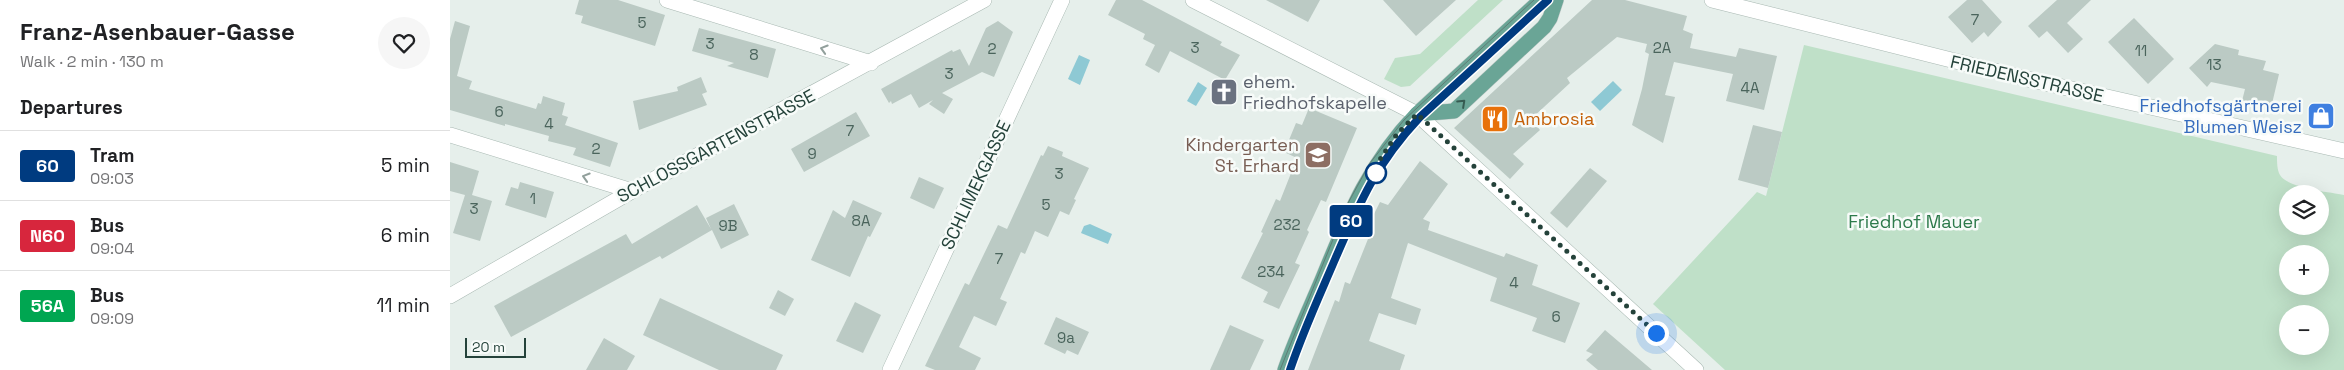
<!DOCTYPE html>
<html lang="en">
<head>
<meta charset="utf-8">
<style>
	body { margin:0; font-family:"Space Grotesk",sans-serif; background:#f6f6f6; color:#202124; height:100vh; display:flex; flex-direction:column; font-size:19px; white-space:nowrap }
	* { box-sizing:border-box; margin:0 }
	p { font-size:16px; color:#757577 }
	.icon { flex:none; width:28px; height:28px; fill:none; stroke:currentColor; stroke-width:2; stroke-linecap:round; stroke-linejoin:round }
	.map { position:relative; flex:1; overflow:hidden }
	.sheet { display:flex; flex-direction:column; background:#fff; width:450px }
	.sheet>* { flex:none }
	.badge { padding:0 10px; border-radius:4px; font-size:18px; line-height:32px }
	.tools { position:absolute; left:1829px; top:185px; display:grid; gap:10px }
	.tools a { display:grid; place-items:center; width:50px; height:50px; border-radius:50%; background:#fff; box-shadow:0 5px 20px #0002; font-size:25px }
	.scale { position:absolute; left:15px; bottom:12px; width:61px; box-sizing:border-box; padding-left:5px; border:2px solid #24423a; border-top:0; font-size:14px; line-height:18px; white-space:nowrap; color:#24423a; -webkit-text-stroke:4px #f7fbf9; paint-order:stroke }
	.you { position:absolute; width:25px; height:25px; margin:-12px; border:4px solid #fff; border-radius:50%; background:#1a73e8; box-shadow:0 0 0 8px #1a73e833 }
	.map>.badge { position:absolute; translate:-50% -50%; box-shadow:0 0 0 2px #fff }
	h2 { padding:0 20px; font-size:19px; line-height:45px }
	.round { display:grid; place-items:center; flex:none; width:52px; height:52px; border-radius:26px; background:#f6f6f6 }
	.headline { display:flex; align-items:center; justify-content:space-between; height:85px; padding:0 20px }
	h1 { font-size:24px; font-weight:600; line-height:38px }
	ul { padding:0; list-style:none }
	li { display:flex; align-items:center; gap:15px; height:70px; padding:0 20px; border-top:1px solid #e0e0e0 }
	li div { flex:1 }
	li b { display:block; font-size:19px }
	li em { font-style:normal }
	li .badge { min-width:55px; font-weight:700; text-align:center }
	main { display:flex; flex:1; min-height:0 }
	.map>svg:first-child { display:block }
	.green { fill:#bfe0c8; fill-rule:evenodd }
	.water { fill:#8ec9d4 }
	.building { fill:#bbcac4 }
	.lines { fill:none; stroke-linecap:round; stroke-linejoin:round }
	.minor-casing { stroke:#a8b8b2; stroke-width:16 }
	.major-casing { stroke:#c2cac8; stroke-width:16 }
	.minor { stroke:#fff; stroke-width:15 }
	.major { stroke:#6aa596; stroke-width:15 }
	.tram { stroke:#5f7d75; stroke-width:1 }
	.oneway { stroke:#92a09c }
	.oneway2 { stroke:#365b51 }
	.line-casing { stroke:#fff; stroke-width:11 }
	.line { stroke:#003b80; stroke-width:8 }
	.walk { stroke:#24423a; stroke-width:5; stroke-dasharray:0 9 }
	.stop-dot { fill:#fff; stroke:#003b80; stroke-width:2.5 }
	.labels { text-anchor:middle; stroke-width:5; stroke-linejoin:round; paint-order:stroke }
	.number-label { font-size:15px; fill:#4a645c }
	.street-label { font-size:18px; fill:#24423a; stroke:#f7fbf9 }
	.worship-label { font-size:18px; fill:#5b616d; stroke:#f7fbf9; text-anchor:start }
	.shop-label { font-size:18px; fill:#366cbe; stroke:#f7fbf9; text-anchor:end }
	.food-label { font-size:18px; fill:#c56008; stroke:#f7fbf9; text-anchor:start }
	.education-label { font-size:18px; fill:#785e54; stroke:#f7fbf9; text-anchor:end }
	.park-label { font-size:18px; fill:#2d7a4b; stroke:#f7fbf9 }
</style>
</head>
<body>
<main>
<section class="sheet">
<div class="headline"><div><h1>Franz-Asenbauer-Gasse</h1><p>Walk · 2 min · 130 m</p></div><a class="round"><svg class="icon" aria-label="heart" viewBox="0 0 24 24"><path d="M12 20l-8-8c-3-5 5-10 8-4 3-6 11-1 8 4z"/></svg></a></div>
<h2>Departures</h2>
<ul>
<li><span class="badge" style="background:#003b80;color:#fff">60</span><div><b>Tram</b><p>09:03</p></div><em>5 min</em></li>
<li><span class="badge" style="background:#d7263d;color:#fff">N60</span><div><b>Bus</b><p>09:04</p></div><em>6 min</em></li>
<li><span class="badge" style="background:#00a651;color:#fff">56A</span><div><b>Bus</b><p>09:09</p></div><em>11 min</em></li>
</ul>
</section>
<div class="map">
<svg width="1894" height="370" viewBox="0 0 1894 370">
	<rect width="100%" height="100%" fill="#e6efeb"/>
	<g class="green">
		<path d="M1028 0H1053L960 86 951 87 934 79 945 58 970 54Z"/>
		<path d="M1354 45 1827 156C1827 162 1827 170 1830 175 1839 189 1879 192 1894 195V370H1275L1203 304 1307 192 1316 196ZM1838 194H1870V226H1838ZM1838 254H1870V286H1838ZM1838 314H1870V346H1838Z"/>
	</g>
	<g class="water">
		<path d="M629 55 640 60 630 85 618 79Z"/>
		<path d="M1163 81 1172 90 1150 111 1141 102Z"/>
		<path d="M748 82 757 88 746 106 737 101Z"/>
		<path d="M640 224 662 234 658 244 631 233 634 226Z"/>
	</g>
	<g class="building">
		<path d="M129 0H168L215 15 205 46 131 23 133 16 125 14Z"/>
		<path d="M666 0H692L772 42 770 45 790 55 775 80 720 51 709 73 695 65 705 45 693 39 695 34 658 15Z"/>
		<path d="M816 0H870L858 22Z"/>
		<path d="M933 0H1006L966 36Z"/>
		<path d="M1142 0H1175L1237 16 1233 30 1243 34 1240 48 1286 57 1289 48 1327 56 1314 110 1276 101 1283 74 1224 62 1215 95 1225 97 1213 143 1182 125 1192 89 1199 54 1195 52 1197 44 1167 37 1117 78 1120 83 1081 119 1090 130 1063 154 1074 164 1060 179 1004 128Z"/>
		<path d="M1517 0H1532L1552 22 1538 37 1534 32 1522 43 1498 17Z"/>
		<path d="M1607 0H1641L1617 23 1633 39 1618 53 1597 31 1589 38 1578 26Z"/>
		<path d="M1684 18 1724 59 1698 84 1658 42Z"/>
		<path d="M5 21 20 26 7 76 22 81 19 89 86 109 88 103 91 104 93 96 115 103 112 115 118 117 115 125 168 143 160 167 123 155 126 148 98 141 99 136 55 124V126L0 110V39Z"/>
		<path d="M548 21 563 32 544 77 532 72 492 93 503 99 494 114 479 104 483 100 469 108 461 94 442 104 441 101 439 103 431 89 502 50 503 52 510 49 519 66 536 28Z"/>
		<path d="M249 28 326 49 318 78 277 66 284 63 242 51Z"/>
		<path d="M1765 44 1789 50 1788 55 1816 61 1813 70 1829 74 1821 108 1792 101 1795 89 1761 82 1757 87 1739 68Z"/>
		<path d="M251 77 257 92 252 94 257 105 189 130 183 101 228 91 227 87Z"/>
		<path d="M859 108 907 128 876 202 871 200 857 230 859 232 845 263 850 265 829 309 813 302 818 292 791 278 813 233 811 232 826 199 830 201 847 158 834 152 846 123 852 125Z"/>
		<path d="M406 112 420 136 354 172 341 149Z"/>
		<path d="M1303 125 1332 132 1318 188 1288 180Z"/>
		<path d="M598 146 613 152 612 156 639 168 624 199 626 200 619 215 610 211 598 237 585 231 575 254 571 252 550 299 557 302 546 326 524 316 509 347 531 358 525 370H485L475 366 515 283 519 285 548 225 557 229 591 155 593 156Z"/>
		<path d="M970 161 998 184 973 219 980 222 978 230 1054 257 1056 253 1088 265 1082 285 1130 303 1115 343 1082 331 1087 318 1040 301 1047 278 958 243 941 298 971 309 966 325 929 313 919 341 955 355 950 370H858L885 300 889 302 895 282 900 284 922 229 918 226 930 202 938 205Z"/>
		<path d="M0 162 29 171 22 195 42 201 30 241 3 233 15 195 0 191Z"/>
		<path d="M1140 168 1157 181 1117 228 1100 213Z"/>
		<path d="M469 177 494 188 484 209 460 198Z"/>
		<path d="M70 182 104 192 96 218 55 205 61 187 68 189Z"/>
		<path d="M403 200 432 213 420 237 418 236 400 277 361 260 383 210 395 218Z"/>
		<path d="M284 204 299 235 271 249 262 230 212 259 210 256 61 337 44 306 176 234 182 244 247 205 261 229 256 218Z"/>
		<path d="M328 290 344 299 335 316 319 308Z"/>
		<path d="M210 298 333 355 326 370H269L193 335Z"/>
		<path d="M405 302 431 315 413 353 386 341Z"/>
		<path d="M606 317 639 332 628 355 617 350 615 354 594 344Z"/>
		<path d="M780 325 814 340 800 370H760Z"/>
		<path d="M1155 330 1202 370H1148L1136 360 1143 354 1136 351Z"/>
		<path d="M154 338 185 356 177 370H136Z"/>
	</g>
	<g class="lines">
		<g class="minor-casing">
			<g id="minor">
				<path d="M217 0 421 63"/>
				<path d="M743 0 967 114 1246 370"/>
				<path d="M1262 0 1573 78 1894 151"/>
				<path d="M0 135 182 191"/>
				<path d="M0 296 182 191 534 0"/>
				<path d="M440 370 612 0"/>
			</g>
		</g>
		<g class="major-casing">
			<g id="major">
				<path d="M967 114 1004 111 1094 27 1100 18 1106 0"/>
				<path d="M835 370C845 341 858 313 870 285 897 220 917 166 967 114L1091 0"/>
			</g>
		</g>
		<use href="#minor" class="minor"/>
		<use href="#major" class="major"/>
		<g class="tram">
			<path d="M830 370 897 205 920 163 954 120 1084 0"/>
			<path d="M840 370C852 334 867 298 883 264 909 204 925 165 970 117L1098 0"/>
		</g>
	</g>
	<defs><path id="oneway-chevron" d="M-2-3.5L2.5 0L-2 3.5" fill="none" stroke-width="1.6" stroke-linecap="round" stroke-linejoin="round" transform="scale(1.25)"/></defs>
	<g class="oneway">
		<use href="#oneway-chevron" transform="translate(374 49) rotate(-163)"/>
		<use href="#oneway-chevron" transform="translate(136 177) rotate(-163)"/>
	</g>
	<use class="oneway2" href="#oneway-chevron" transform="translate(1012 103) rotate(-43)"/>
	<g class="lines">
		<g class="line-casing">
			<path id="line" d="M840 370C852 334 868 299 883 264 909 204 925 165 970 117L1098 0"/>
		</g>
		<use href="#line" class="line"/>
		<path class="walk" d="M926 173 923 170 947 134 967 114 1206 333"/>
	</g>
	<defs>
		<g id="church-square" transform="scale(1.4375)"><rect x="-9" y="-9" width="18" height="18" rx="4" fill="#6b7280" stroke="#f7fbf9"/><path d="M-1.2-6h2.4v3.5h3.3v2.4h-3.3V6h-2.4V-.1h-3.3v-2.4h3.3Z" fill="#fff"/></g>
		<g id="shop-square" transform="scale(1.4375)"><rect x="-9" y="-9" width="18" height="18" rx="4" fill="#3f7fe0" stroke="#f7fbf9"/><path d="M-5-2.5h2.3a2.7 3.5 0 0 1 5.4 0H5L5.5 6h-11ZM-1.5-2.5h3a1.5 2.3 0 0 0-3 0Z" fill="#fff"/></g>
		<g id="restaurant-square" transform="scale(1.4375)"><rect x="-9" y="-9" width="18" height="18" rx="4" fill="#e8710a" stroke="#f7fbf9"/><path d="M-5-6h1v4h1v-4h1v4h1v-4h1v5L-1.5 .5V6h-2V.5L-5-1ZM5-6V6H3V1.5H1.5Q1.5-4 5-6Z" fill="#fff"/></g>
		<g id="school-square" transform="scale(1.4375)"><rect x="-9" y="-9" width="18" height="18" rx="4" fill="#8d6e63" stroke="#f7fbf9"/><path d="M0-5L7-2L0 1L-7-2ZM-4 1L0 2.5L4 1V4Q0 6-4 4Z" fill="#fff"/></g>
	</defs>
	<g fill-rule="evenodd">
		<use href="#church-square" x="774" y="92"/>
		<use href="#shop-square" x="1871" y="116"/>
		<use href="#restaurant-square" x="1045" y="119"/>
		<use href="#school-square" x="868" y="155"/>
	</g>
	<circle class="stop-dot" cx="926" cy="173" r="10"/>
	<g class="labels">
		<g class="number-label">
			<text x="1525" y="25">7</text>
			<text x="192" y="28">5</text>
			<text x="260" y="49">3</text>
			<text x="745" y="53">3</text>
			<text x="1212" y="53">2A</text>
			<text x="542" y="54">2</text>
			<text x="1691" y="56">11</text>
			<text x="304" y="60">8</text>
			<text x="1764" y="70">13</text>
			<text x="499" y="79">3</text>
			<text x="1300" y="93">4A</text>
			<text x="49" y="117">6</text>
			<text x="99" y="129">4</text>
			<text x="400" y="136">7</text>
			<text x="146" y="154">2</text>
			<text x="362" y="159">9</text>
			<text x="609" y="179">3</text>
			<text x="83" y="204">1</text>
			<text x="596" y="210">5</text>
			<text x="24" y="214">3</text>
			<text x="411" y="226">8A</text>
			<text x="837" y="230">232</text>
			<text x="278" y="231">9B</text>
			<text x="549" y="264">7</text>
			<text x="821" y="277">234</text>
			<text x="1064" y="288">4</text>
			<text x="1106" y="322">6</text>
			<text x="616" y="343">9a</text>
		</g>
		<g class="street-label">
			<text transform="translate(1577 79) rotate(13)" y="6">FRIEDENSSTRASSE</text>
			<text transform="translate(266 146) rotate(-28)" y="6">SCHLOSSGARTENSTRASSE</text>
			<text transform="translate(526 185) rotate(-65)" y="6">SCHLIMEKGASSE</text>
		</g>
		<g class="worship-label">
			<text x="793" y="88">ehem.<tspan x="793" dy="21">Friedhofskapelle</tspan></text>
		</g>
		<g class="shop-label">
			<text x="1852" y="112">Friedhofsgärtnerei<tspan x="1852" dy="21">Blumen Weisz</tspan></text>
		</g>
		<g class="food-label">
			<text x="1064" y="125">Ambrosia</text>
		</g>
		<g class="education-label">
			<text x="849" y="151">Kindergarten<tspan x="849" dy="21">St. Erhard</tspan></text>
		</g>
		<g class="park-label">
			<text x="1464" y="228">Friedhof Mauer</text>
		</g>
	</g>
</svg>
<div class="tools">
<a><svg class="icon" aria-label="layers" viewBox="0 0 24 24"><path d="M12 4l9 5-9 5-9-5zM3 14l9 5 9-5"/></svg></a>
<a>+</a>
<a>−</a>
</div>
<div class="scale">20 m</div>
<div class="you" style="left:1206px;top:333px"></div>
<b class="badge" style="left:901px;top:221px;background:#003b80;color:#fff">60</b>
</div>
</main>
</body>
</html>
